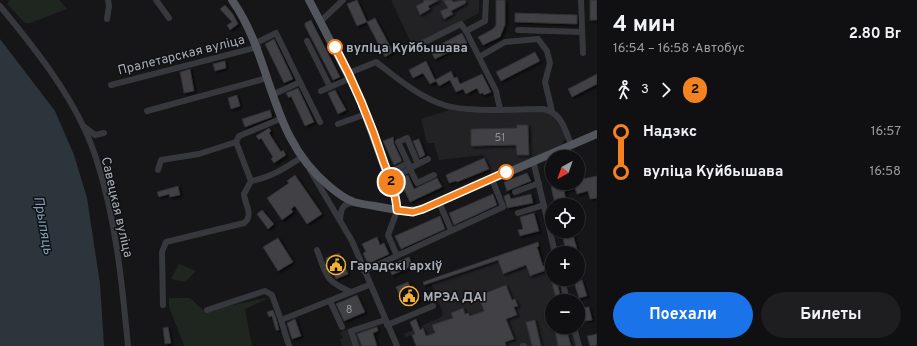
<!DOCTYPE html>
<html lang="ru">
<head>
<meta charset="utf-8">
<style>
	body { margin:0; font-family:Overpass,sans-serif; background:#1e1e20; color:#f1f3f6; height:100vh; display:flex; flex-direction:column; font-size:15px; white-space:nowrap }
	* { box-sizing:border-box; margin:0 }
	p { font-size:13px; color:#9c9d9f }
	.icon { flex:none; width:22px; height:22px; fill:none; stroke:currentColor; stroke-width:2; stroke-linecap:round; stroke-linejoin:round }
	.map { position:relative; flex:1; overflow:hidden }
	.side { display:flex; flex-direction:column; background:#101012; width:320px }
	.side>* { flex:none }
	.badge { padding:0 8px; border-radius:13px; font-size:14px; line-height:26px }
	.needle { width:26px; rotate:220deg }
	.tools { position:absolute; left:545px; top:150px; display:grid; gap:8px }
	.tools a { display:grid; place-items:center; width:40px; height:40px; border-radius:50%; background:#101012; box-shadow:0 1px 3px #0004,0 0 0 1px #303032; font-size:20px }
	.map>.badge { position:absolute; translate:-50% -50%; box-shadow:0 0 0 2px #fff }
	.legs { display:flex; align-items:center; gap:6px; height:44px; padding:0 16px; font-size:13px }
	.legs p { margin-inline-start:auto }
	.head { display:flex; align-items:center; justify-content:space-between; height:68px; padding:0 16px }
	h1 { font-size:22px; font-weight:700; line-height:30px }
	.primary-button { display:flex; gap:8px; margin-top:auto; padding:8px 16px }
	.primary-button a { flex:1; height:46px; border-radius:24px; background:#1a73e8; color:#fff; font-size:16px; font-weight:700; line-height:46px; text-align:center }
	.primary-button a+a { background:#1e1e20; color:#f1f3f6 }
	ul { padding:0 16px; list-style:none }
	li { display:flex; align-items:center; gap:14px; height:40px; font-size:15px }
	li i { display:grid; place-items:center; width:6px; height:100%; margin:0 5px; background:currentColor }
	li i::after { content:''; width:10px; height:10px; margin:-5px; border:3px solid; border-radius:50%; background:#101012 }
	li p { margin-inline-start:auto }
	li:first-child i { background:linear-gradient(#0000 50%,currentColor 0) }
	li:last-child i { background:linear-gradient(currentColor 50%,#0000 0) }
	main { display:flex; flex:1; min-height:0 }
	.map>svg:first-child { display:block }
	.built { fill:#222225 }
	.green { fill:#1e261f }
	.water { fill:#2c353c }
	.building { fill:#404145; stroke:#303034; filter:url(#shadow) }
	.lines { fill:none; stroke-linecap:round; stroke-linejoin:round }
	.minor { stroke:#37383d; stroke-width:6 }
	.major { stroke:#53555c; stroke-width:8 }
	.line-1-casing { stroke:#fff; stroke-width:9 }
	.line-1 { stroke:#f58220; stroke-width:6 }
	.stop-1-dot { fill:#fff; stroke:#f58220; stroke-width:2 }
	.labels { text-anchor:middle; stroke-width:3; stroke-linejoin:round; paint-order:stroke }
	.number-label { font-size:11px; fill:#8e929b }
	.stop-label { font-size:13px; font-weight:bold; fill:#a8adb8; stroke:#111113; text-anchor:start }
	.street-label { font-size:13px; fill:#a8adb8; stroke:#111113 }
	.poi-label { font-size:13px; font-weight:bold; fill:#a8adb8; stroke:#111113; text-anchor:start }
	.water-label { font-size:14px; font-style:italic; fill:#7f9bb3; stroke:#111113 }
</style>
</head>
<body>
<main>
<div class="map">
<svg width="597" height="346" viewBox="0 0 597 346">
	<defs>
		<filter id="shadow"><feDropShadow dx="2" dy="1.5" stdDeviation="1" flood-color="#0009"/></filter>
	</defs>
	<rect width="100%" height="100%" fill="#161618"/>
	<g class="built">
		<path d="M391 0H479V13L413 47Z"/>
		<path d="M449 110 472 112H548L557 118 565 134V139L562 145 492 175 483 155 439 160 434 143H427L421 119Z"/>
		<path d="M529 245 536 265 545 261 550 254 552 260V279H559L565 301H552V327H572L576 346H416L412 335 406 337 404 334 441 317 443 313 431 283 424 286 423 282Z"/>
		<path d="M373 321 376 325 378 331 373 333 377 346H342L340 339 343 338 340 332Z"/>
	</g>
	<g class="green">
		<path d="M10 0H59L67 9 30 23H25L7 4Z"/>
		<path d="M179 264 196 271 185 282 171 279Z"/>
		<path d="M271 297 245 309 252 346H184L169 307V298H190L204 311Z"/>
	</g>
	<path class="water" d="M0 39 55 111 74 155 87 198 100 284 104 346H0Z"/>
	<g class="building">
		<path d="M357 0 367 22 357 26 347 4Z"/>
		<path d="M423 0H439L428 6 430 9 420 15 416 6 424 2Z"/>
		<path d="M443 0H452L453 2 465 0 466 3 451 11 453 14 444 19 440 11 448 8Z"/>
		<path d="M496 0H505V25L500 37 483 45 478 37 493 29 496 25Z"/>
		<rect x="590" y="0" width="7" height="20"/>
		<path d="M225 5 233 14 238 24 230 30 227 25 232 22 220 9Z"/>
		<path d="M515 13 577 15V24L515 22Z"/>
		<path d="M375 18 393 52 385 57 367 22Z"/>
		<path d="M311 20 340 77 333 80 305 26V23Z"/>
		<path d="M462 33 467 43 435 59 430 50Z"/>
		<path d="M274 39 293 79 284 83 265 44Z"/>
		<path d="M535 52 540 61 501 81 496 72Z"/>
		<path d="M225 61 226 68 215 71 213 64Z"/>
		<path d="M426 61 435 80 451 71 454 78 457 77 460 84 482 74 491 92 484 95 483 93 480 94 477 88 466 94 463 89 456 92 450 80 439 86 436 81 430 84 423 73 413 78 409 70Z"/>
		<path d="M190 69 194 91 184 93 180 72Z"/>
		<path d="M597 74V84L572 97 568 89Z"/>
		<path d="M298 88 314 122 305 126 291 96 289 98 286 93Z"/>
		<path d="M335 90 346 110 338 114 328 93Z"/>
		<path d="M237 95 240 106 231 109 228 98Z"/>
		<path d="M270 110 272 117 245 127 242 119Z"/>
		<path d="M517 125H528L529 155H517L516 145 471 146V129L517 128Z"/>
		<path d="M269 128 271 131 269 133 281 152 283 150 286 155 274 163 271 159 273 157 261 138 259 140 256 136Z"/>
		<path d="M393 137 394 144 402 161 394 165 383 141Z"/>
		<path d="M419 139 425 155 420 158 413 141Z"/>
		<path d="M484 158 489 169 457 182 456 181 449 183 446 175Z"/>
		<path d="M527 173 531 181 507 191 504 182Z"/>
		<path d="M295 175 322 214 307 224 295 206 291 209 293 212 282 220 267 198 289 183 287 181Z"/>
		<path d="M408 175 414 189 437 178 442 187 410 202 399 179Z"/>
		<path d="M597 176V198L590 199 588 191 577 194 575 188 564 191 567 205H555L551 186 565 183H578V180Z"/>
		<path d="M178 186 180 195 170 197 169 194 159 197 157 192Z"/>
		<path d="M493 194 497 205 454 225 449 213Z"/>
		<path d="M509 194 511 199 531 194 533 203 507 208 504 196Z"/>
		<path d="M262 210 274 224 268 229 257 214Z"/>
		<path d="M534 213 539 231 520 236 518 230 523 229 520 217Z"/>
		<path d="M440 216 445 229 401 249 395 236Z"/>
		<path d="M573 235 577 249 566 251 563 238Z"/>
		<path d="M377 237 380 245 384 243 389 254 368 264 363 253 366 252 362 244Z"/>
		<path d="M278 238 293 262 278 271 263 247Z"/>
		<path d="M538 242 539 246 537 247 543 266 552 264V268L530 276 526 265 503 274 498 260 424 285 423 282Z"/>
		<path d="M339 253 348 274 336 279 332 271 329 270 326 258Z"/>
		<path d="M409 257 413 266 392 275 388 266Z"/>
		<path d="M551 279H556L561 298 556 299Z"/>
		<path d="M582 280 587 296 579 298 574 282Z"/>
		<path d="M408 282 410 287 413 286 419 300 404 306 396 287Z"/>
		<path d="M506 285 512 300 515 299 518 306 514 307 517 315 506 319 514 339 505 342 506 346H416L412 335 415 334 410 322 416 319 420 330 423 328 426 336 435 333 432 325 453 318 451 313 463 308 465 314 468 313 470 316 484 311 478 296Z"/>
		<path d="M357 295 365 312 344 321 336 304Z"/>
		<path d="M589 307 592 320 585 321 582 308Z"/>
		<path d="M273 310 277 321 279 330H276L272 316 269 317 267 312Z"/>
		<path d="M295 319 301 336 292 339 287 323Z"/>
		<path d="M535 320 541 346H532L526 322Z"/>
		<path d="M168 327 171 343 165 344 163 328Z"/>
		<path d="M377 327 378 331 373 333 377 346H362L357 334Z"/>
		<path d="M554 327H566L571 346H558Z"/>
		<path d="M597 334V345L590 346 587 336Z"/>
	</g>
	<g class="lines">
		<g class="minor">
			<path d="M156 0 169 18"/>
			<path d="M486 0 485 21 466 31 496 91 500 109"/>
			<path d="M581 0 583 53"/>
			<path d="M0 6C37 51 78 102 96 158 116 219 122 283 128 346"/>
			<path d="M107 19 109 6 108 0"/>
			<path d="M321 21 343 0"/>
			<path d="M518 30 582 32"/>
			<path d="M307 41 330 87"/>
			<path d="M256 43 276 33 300 82 272 95"/>
			<path d="M423 43 461 24 466 31"/>
			<path d="M479 57 505 42 538 39 547 51 550 63 545 82 552 111"/>
			<path d="M349 73 376 62C397 78 419 97 444 105 468 113 516 109 543 109 562 113 564 128 571 144"/>
			<path d="M300 82 320 122"/>
			<path d="M111 85 258 47"/>
			<path d="M321 91 351 78"/>
			<path d="M147 111 267 78"/>
			<path d="M338 124 366 114"/>
			<path d="M83 126 95 135 104 133"/>
			<path d="M236 142 239 136 280 119"/>
			<path d="M533 160 555 253"/>
			<path d="M408 163 398 142 407 138 418 164"/>
			<path d="M410 168 428 159"/>
			<path d="M158 170 161 160 199 154 236 142 251 181 244 194C245 205 254 216 244 223L166 242 162 252 163 305"/>
			<path d="M310 170 352 241 397 346"/>
			<path d="M388 173 408 163 409 166"/>
			<path d="M390 179 410 169 417 183 434 175"/>
			<path d="M251 181C270 178 285 168 302 157"/>
			<path d="M515 192 539 183"/>
			<path d="M439 202 451 230"/>
			<path d="M518 213 544 205"/>
			<path d="M340 220C341 209 342 204 354 202"/>
			<path d="M317 250C327 276 324 280 351 292"/>
			<path d="M397 256 388 235 397 211"/>
			<path d="M364 271 503 207 492 179"/>
			<path d="M562 279 567 301"/>
			<path d="M330 301 342 327"/>
			<path d="M207 310 265 291 272 295 281 320 369 285"/>
			<path d="M281 320 289 346"/>
			<path d="M387 325 433 306"/>
			<path d="M574 327 579 346"/>
			<path d="M356 346 351 331 385 320"/>
			<path d="M523 346H524"/>
		</g>
		<g class="major">
			<path d="M232 0C274 60 268 136 329 186 336 192 345 199 354 202 361 204 368 205 375 206 391 209 407 213 423 209L597 134"/>
			<path d="M309 0 358 94 396 199 397 211"/>
		</g>
	</g>
	<g class="lines">
		<g class="line-1-casing">
			<path id="line-1" d="M335 47C355 84 371 123 384 163 390 179 396 194 397 210L413 212 423 209 506 172"/>
		</g>
		<use href="#line-1" class="line-1"/>
	</g>
	<defs>
		<g id="civic-ring" transform="scale(1)"><circle r="9.5" fill="#111113" stroke="#f2b134" stroke-width="1.5"/><path d="M-.6-6.5H3V-4.5H.6V-3L4-1V1h2V6H-6V1h2V-1L-.6-3ZM-1.2 2.5V6h2.4V2.5Z" fill="#f2b134"/></g>
	</defs>
	<g fill-rule="evenodd">
		<use href="#civic-ring" x="336" y="265"/>
		<use href="#civic-ring" x="409" y="296"/>
	</g>
	<g class="stop-1-dot">
		<circle cx="335" cy="47" r="7"/>
		<circle cx="506" cy="172" r="7"/>
	</g>
	<g class="labels">
		<g class="number-label">
			<text x="500" y="141">51</text>
			<text x="349" y="313">8</text>
		</g>
		<g class="stop-label">
			<text x="346" y="52">вуліца Куйбышава</text>
		</g>
		<g class="street-label">
			<text transform="translate(181 54) rotate(-14)" y="5">Пралетарская вуліца</text>
			<text transform="translate(118 207) rotate(77)" y="5">Савецкая вуліца</text>
		</g>
		<g class="poi-label">
			<text x="350" y="270">Гарадскі архіў</text>
			<text x="423" y="301">МРЭА ДАІ</text>
		</g>
		<g class="water-label">
			<text transform="translate(44 225) rotate(80)" y="5">Прыпяць</text>
		</g>
	</g>
</svg>
<div class="tools">
<a><svg class="needle" viewBox="-14 -14 28 28"><path d="M0-13l5 13h-10z" fill="#e53935"/><path d="M0 13l5-13h-10z" fill="#9c9d9f"/></svg></a>
<a><svg class="icon" aria-label="locate" viewBox="0 0 24 24"><circle cx="12" cy="12" r="6"/><path d="M12 2v4M12 18v4M2 12h4M18 12h4"/></svg></a>
<a>+</a>
<a>−</a>
</div>
<b class="badge" style="left:391px;top:182px;background:#f58220;color:#111">2</b>
</div>
<section class="side">
<div class="head"><div><h1>4 мин</h1><p>16:54 – 16:58 · Автобус</p></div><b>2.80 Br</b></div>
<div class="legs"><svg class="icon" aria-label="walk" viewBox="0 0 24 24"><circle cx="13" cy="4" r="2"/><path d="M13 8l-2 6 4 7M11 14l-3 7M7 12l3-4h3l4 4"/></svg>3<svg class="icon" aria-label="forward" viewBox="0 0 24 24"><path d="M9 5l7 7-7 7"/></svg><b class="badge" style="background:#f58220;color:#111">2</b></div>
<ul>
<li><i style="color:#f58220"></i><b>Надэкс</b><p>16:57</p></li>
<li><i style="color:#f58220"></i><b>вуліца Куйбышава</b><p>16:58</p></li>
</ul>
<div class="primary-button"><a>Поехали</a><a>Билеты</a></div>
</section>
</main>
</body>
</html>
